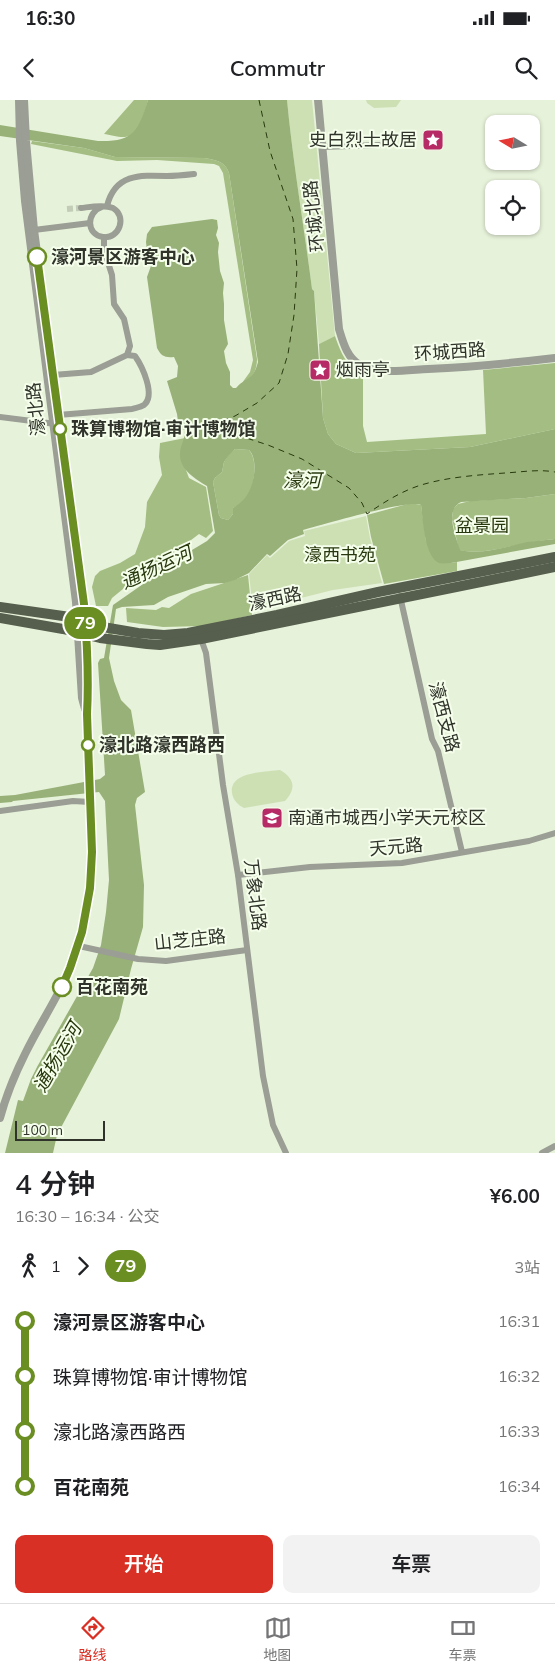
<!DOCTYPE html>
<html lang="zh">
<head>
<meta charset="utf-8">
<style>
	body { margin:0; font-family:Mulish,"Noto Sans SC",sans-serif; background:#f2f2f2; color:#202124; height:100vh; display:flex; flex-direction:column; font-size:19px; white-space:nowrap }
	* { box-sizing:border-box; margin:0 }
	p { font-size:16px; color:#757577 }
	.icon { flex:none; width:28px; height:28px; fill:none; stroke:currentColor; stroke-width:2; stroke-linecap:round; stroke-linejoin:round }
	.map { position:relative; height:1053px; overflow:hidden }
	.drawer { display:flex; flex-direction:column; background:#fff; flex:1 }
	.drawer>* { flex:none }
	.badge { padding:0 10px; border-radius:16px; font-size:18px; line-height:32px }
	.needle { width:32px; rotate:280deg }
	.tools { position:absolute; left:485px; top:15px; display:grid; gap:10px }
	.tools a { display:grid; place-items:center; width:55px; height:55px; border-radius:10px; background:#fff; box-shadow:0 1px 4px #0004; font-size:25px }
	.scale { position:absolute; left:15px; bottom:12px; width:90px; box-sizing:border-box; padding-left:5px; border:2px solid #2f332a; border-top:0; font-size:14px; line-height:18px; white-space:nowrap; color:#2f332a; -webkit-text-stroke:4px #f5feeb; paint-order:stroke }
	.map>.badge { position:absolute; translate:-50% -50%; box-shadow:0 0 0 2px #fff }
	.legs { display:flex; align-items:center; gap:8px; height:55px; padding:0 15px; font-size:16px }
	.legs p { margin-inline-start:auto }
	.headline { display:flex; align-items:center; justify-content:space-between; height:85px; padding:0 15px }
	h1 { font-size:28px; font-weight:600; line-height:38px }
	.primary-button { display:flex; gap:10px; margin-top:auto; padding:10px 15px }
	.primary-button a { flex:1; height:58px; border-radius:10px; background:#d93025; color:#fff; font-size:20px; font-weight:600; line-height:58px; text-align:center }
	.primary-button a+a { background:#f2f2f2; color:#202124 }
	ul { padding:0 15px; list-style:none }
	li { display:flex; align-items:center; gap:18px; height:55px; font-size:19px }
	li i { display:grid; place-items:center; width:8px; height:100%; margin:0 6px; background:currentColor }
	li i::after { content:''; width:12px; height:12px; margin:-6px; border:4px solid; border-radius:50%; background:#fff }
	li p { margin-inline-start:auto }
	li:first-child i { background:linear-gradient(#0000 50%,currentColor 0) }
	li:last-child i { background:linear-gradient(currentColor 50%,#0000 0) }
	.status { display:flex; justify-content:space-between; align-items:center; height:35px; padding:0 25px; background:#fff; direction:ltr }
	.status svg { height:14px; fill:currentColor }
	header { display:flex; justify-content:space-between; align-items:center; height:65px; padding:0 15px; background:#fff; font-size:22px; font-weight:600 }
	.menu { display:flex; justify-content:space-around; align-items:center; height:70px; border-top:1px solid #e0e0e0; background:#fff; font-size:14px; color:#757577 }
	.menu a { display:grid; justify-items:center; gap:2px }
	.menu .selected { color:#d93025 }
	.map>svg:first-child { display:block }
	.green { fill:#cce0b4 }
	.forest { fill:#a4bd83 }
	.water { fill:#98b178; fill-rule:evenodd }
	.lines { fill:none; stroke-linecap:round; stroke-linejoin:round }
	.ferry { stroke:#29390e; stroke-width:1; stroke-dasharray:6 5; stroke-linecap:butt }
	.minor-tunnel { stroke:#c2ccb7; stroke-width:6; stroke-dasharray:6 3; stroke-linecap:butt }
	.minor { stroke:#9a9e94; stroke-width:6 }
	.tertiary { stroke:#9a9e94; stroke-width:8 }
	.primary { stroke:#565e4d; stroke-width:10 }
	.line-1-casing { stroke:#fff; stroke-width:11 }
	.line-1 { stroke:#6b8e23; stroke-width:8 }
	.stop-1-dot { fill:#fff; stroke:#6b8e23; stroke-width:2.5 }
	.labels { text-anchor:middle; stroke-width:4; stroke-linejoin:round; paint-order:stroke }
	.poi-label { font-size:18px; fill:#2f332a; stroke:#f5feeb; text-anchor:start }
	.street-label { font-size:18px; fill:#2f332a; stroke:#f5feeb }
	.stop-label { font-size:18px; font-weight:bold; fill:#2f332a; stroke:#f5feeb; text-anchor:start }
	.park-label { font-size:18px; fill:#28380e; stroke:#f5feeb }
	.water-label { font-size:19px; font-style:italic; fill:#29390e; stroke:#f5feeb }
</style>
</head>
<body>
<div class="status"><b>16:30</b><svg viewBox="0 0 49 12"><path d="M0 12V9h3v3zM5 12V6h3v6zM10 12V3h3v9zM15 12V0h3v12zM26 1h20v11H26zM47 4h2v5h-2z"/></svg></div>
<header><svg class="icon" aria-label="back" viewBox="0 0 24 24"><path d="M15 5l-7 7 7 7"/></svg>Commutr<svg class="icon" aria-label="search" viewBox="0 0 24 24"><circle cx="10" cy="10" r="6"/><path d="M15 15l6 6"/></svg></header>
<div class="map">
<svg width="555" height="1053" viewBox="0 0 555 1053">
	<rect width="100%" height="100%" fill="#e7f2da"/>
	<g class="green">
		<path d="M287 0H312L335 236 319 244 314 191 312 189C304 126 293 63 287 0Z"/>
		<path d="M366 0H401L396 7 374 8 367 3Z"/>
		<path d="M366 416 370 438 382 483 333 490 253 510 249 474 267 455 270 458 289 441 305 436 304 431Z"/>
		<path d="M280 670C294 678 297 688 285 701L244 708C238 705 233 700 232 693 229 671 266 672 280 670Z"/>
	</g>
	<g class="forest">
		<path d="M134 0H148C146 9 139 33 129 36 123 39 111 35 104 34Z"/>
		<path d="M32 41 84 48 115 57 204 58C215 60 225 61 229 73L257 259C257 270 253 278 242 283L250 272 253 260 223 73 219 66 214 64 157 60 117 61 31 44Z"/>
		<path d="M335 236C341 253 346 266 363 274V326L367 342 486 334 483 270 555 263V329L470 347 356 353 336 344 328 334 323 318 319 244Z"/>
		<path d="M185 338 180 354 189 378 206 387 213 431 206 438 199 434 174 453 161 470 140 475 112 498 108 506H96L92 487 95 476 100 471 120 463 135 454 145 427 147 402 162 375 159 357 160 343Z"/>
		<path d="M235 349 249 350C259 361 254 391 244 401 241 404 236 406 233 408V414L228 420 221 418 219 415 213 382 215 378 222 372 224 362 229 354Z"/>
		<path d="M555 394V439C546 440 536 441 527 443 505 447 481 455 459 450L452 419 453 409 458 404 470 401 526 398Z"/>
		<path d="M411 403 421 405 426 441 451 463 457 462V471L384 484 371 437 367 415Z"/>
		<path d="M248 475 252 515 203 526 163 527 127 522 126 508 156 510 162 507 169 508 191 494Z"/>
	</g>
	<path class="water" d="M148 0H287C293 63 304 126 312 189L314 191 323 318 328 334 336 344 356 353 470 347 555 329V394L526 398 461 402C444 410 456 437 460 450 481 455 506 447 527 442 536 441 546 440 555 439V444L451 463C447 463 442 464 439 463 424 456 423 419 421 405 408 399 322 425 303 430L304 434 288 440 270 456 267 454 249 473 235 480 225 483 206 484 168 497 154 505 122 507 116 509 109 558 114 581 121 600 131 610 145 692 137 698 135 705 144 785 143 827 131 869 119 919 57 1035 53 1053H5L18 1000 23 1001 31 979 37 967 93 868 101 845 106 812 109 780 105 701 99 692 13 701 12 702 0 703V696L15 695 100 679 105 675 98 563 100 559 104 558 113 505 146 482 165 472 187 453 207 441 215 433 207 386C196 379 179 370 180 353 180 346 185 340 185 330L179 329 177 314 167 281 177 277 178 266 174 257C165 258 161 256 157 248L147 177 152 163 151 157 147 151 146 142 147 134 152 127 212 119 217 120 218 128 216 135 219 143 218 152 220 171 224 183 223 193 224 204V220L228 244 224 251 226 263 230 272V285L233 288H236C247 276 253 281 258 262L229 73C225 61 215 60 204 58L115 57 84 48 0 36V25L98 41C133 42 138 32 148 0ZM235 349 249 350C259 360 254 387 245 398 242 402 237 405 233 408V414L228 420 221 418 219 415 213 382 215 378 222 372 224 362 229 355Z"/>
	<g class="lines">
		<path class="ferry" d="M259 0 270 51 293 119 297 169 294 215 288 254 279 283 257 303 235 316 185 335 214 333 237 335 268 345 302 359 349 388 362 403 367 414C384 402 402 391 421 385 448 377 477 375 505 373 522 372 539 369 555 372"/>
		<path class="minor-tunnel" d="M67 109 81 108"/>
		<g class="minor">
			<path d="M322 47 379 45"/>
			<path d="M107 106C115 74 139 75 167 76 176 76 185 75 194 74"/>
			<path d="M81 108C90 107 104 104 113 108 127 116 120 139 103 137 86 135 86 112 102 107"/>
			<path d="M34 130 90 123"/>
			<path d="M53 275 91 272 127 255 130 246 124 219 114 204 112 175 104 150V137"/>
			<path d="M58 315 132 309C135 308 141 307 144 305 156 295 142 266 135 256L127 255"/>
			<path d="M0 317 56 324"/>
			<path d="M400 496 432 639 438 651 462 752"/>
			<path d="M201 539 206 553 223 685 238 775 263 976 273 1025 286 1053"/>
			<path d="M0 711 73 701 90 702"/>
			<path d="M238 775 310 767 402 763 529 741 555 733"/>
			<path d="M79 846 138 859 166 861 247 850"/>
			<path d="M542 1053 555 1046"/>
		</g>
		<g class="tertiary">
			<path d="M19 0 20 41 25 101 76 502 82 598 85 609"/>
			<path d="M318 0 339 229C343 242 347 258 360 265 378 275 408 270 428 269 471 267 513 263 555 258"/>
			<path d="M0 1018C6 996 15 974 25 954 39 925 57 899 70 869 86 832 90 793 92 753L84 504 34 130 26 41 24 0"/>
		</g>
		<g class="primary">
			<path d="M0 507 63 516 85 521 97 526 138 533 164 535 188 533 277 515 378 492 555 457"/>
			<path d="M0 518 63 529 100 538 147 544 160 545 201 539 555 467"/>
		</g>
	</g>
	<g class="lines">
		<g class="line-1-casing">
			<path id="line-1" d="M37 157 84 504C87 540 89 578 87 614L92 752 90 788 82 832 70 868 62 887"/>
		</g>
		<use href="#line-1" class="line-1"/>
	</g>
	<defs>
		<g id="sight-square" transform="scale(1.125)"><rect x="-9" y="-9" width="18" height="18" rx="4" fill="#b62b66" stroke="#f5feeb"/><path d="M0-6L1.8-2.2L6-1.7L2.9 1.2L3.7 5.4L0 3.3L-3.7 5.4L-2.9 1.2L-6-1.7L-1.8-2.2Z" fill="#fff"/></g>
		<g id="school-square" transform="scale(1.125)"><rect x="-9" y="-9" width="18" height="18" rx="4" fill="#b62b66" stroke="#f5feeb"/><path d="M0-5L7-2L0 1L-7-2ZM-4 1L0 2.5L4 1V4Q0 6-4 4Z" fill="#fff"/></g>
	</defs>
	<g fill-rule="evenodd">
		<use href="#sight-square" x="433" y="40"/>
		<use href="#sight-square" x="320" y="270"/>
		<use href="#school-square" x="272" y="718"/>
	</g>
	<g class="stop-1-dot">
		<circle cx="37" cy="157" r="9"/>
		<circle cx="60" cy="329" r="6"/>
		<circle cx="88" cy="645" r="6"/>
		<circle cx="62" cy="887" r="9"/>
	</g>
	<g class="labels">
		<g class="poi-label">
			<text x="417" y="46" text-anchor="end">史白烈士故居</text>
			<text x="336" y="276">烟雨亭</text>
			<text x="288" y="724">南通市城西小学天元校区</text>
		</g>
		<g class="street-label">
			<text transform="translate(314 116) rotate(-96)" y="6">环城北路</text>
			<text transform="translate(450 252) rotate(-4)" y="6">环城西路</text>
			<text transform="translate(36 309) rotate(-96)" y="6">濠北路</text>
			<text transform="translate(275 499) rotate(-12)" y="6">濠西路</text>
			<text transform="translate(444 617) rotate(75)" y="6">濠西支路</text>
			<text transform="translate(396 747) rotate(-5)" y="6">天元路</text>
			<text transform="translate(255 795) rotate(83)" y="6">万象北路</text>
			<text transform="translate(190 840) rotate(-6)" y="6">山芝庄路</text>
		</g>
		<g class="stop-label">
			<text x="51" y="163">濠河景区游客中心</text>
			<text x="71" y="335">珠算博物馆·审计博物馆</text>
			<text x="99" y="651">濠北路濠西路西</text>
			<text x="76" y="893">百花南苑</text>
		</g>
		<g class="park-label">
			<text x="482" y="432">盆景园</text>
			<text x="340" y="461">濠西书苑</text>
		</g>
		<g class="water-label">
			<text x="302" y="387">濠河</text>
			<text transform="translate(156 467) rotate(-25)" y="7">通扬运河</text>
			<text transform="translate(57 957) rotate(-60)" y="7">通扬运河</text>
		</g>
	</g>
</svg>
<div class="tools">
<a><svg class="needle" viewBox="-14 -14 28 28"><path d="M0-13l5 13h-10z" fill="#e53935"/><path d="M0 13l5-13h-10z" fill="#757577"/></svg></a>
<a><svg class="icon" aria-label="locate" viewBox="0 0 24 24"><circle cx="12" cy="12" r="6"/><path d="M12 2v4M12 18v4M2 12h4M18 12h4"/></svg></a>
</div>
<div class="scale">100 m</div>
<b class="badge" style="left:85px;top:523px;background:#6b8e23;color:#fff">79</b>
</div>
<section class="drawer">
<div class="headline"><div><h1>4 分钟</h1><p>16:30 – 16:34 · 公交</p></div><b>¥6.00</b></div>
<div class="legs"><svg class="icon" aria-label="walk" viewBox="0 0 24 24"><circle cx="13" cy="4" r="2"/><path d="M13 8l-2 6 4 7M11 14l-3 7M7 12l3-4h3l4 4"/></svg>1<svg class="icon" aria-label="forward" viewBox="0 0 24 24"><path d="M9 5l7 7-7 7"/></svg><b class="badge" style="background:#6b8e23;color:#fff">79</b><p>3站</p></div>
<ul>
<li><i style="color:#6b8e23"></i><b>濠河景区游客中心</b><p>16:31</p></li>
<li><i style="color:#6b8e23"></i><span>珠算博物馆·审计博物馆</span><p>16:32</p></li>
<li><i style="color:#6b8e23"></i><span>濠北路濠西路西</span><p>16:33</p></li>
<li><i style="color:#6b8e23"></i><b>百花南苑</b><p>16:34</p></li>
</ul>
<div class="primary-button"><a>开始</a><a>车票</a></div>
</section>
<nav class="menu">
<a class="selected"><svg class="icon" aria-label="directions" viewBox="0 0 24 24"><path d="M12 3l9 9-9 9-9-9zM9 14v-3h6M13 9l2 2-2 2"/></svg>路线</a>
<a><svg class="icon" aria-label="map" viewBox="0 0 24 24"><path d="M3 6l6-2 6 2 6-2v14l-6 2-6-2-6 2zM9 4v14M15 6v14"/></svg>地图</a>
<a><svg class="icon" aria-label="tickets" viewBox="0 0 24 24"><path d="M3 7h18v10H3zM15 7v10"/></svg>车票</a>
</nav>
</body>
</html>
